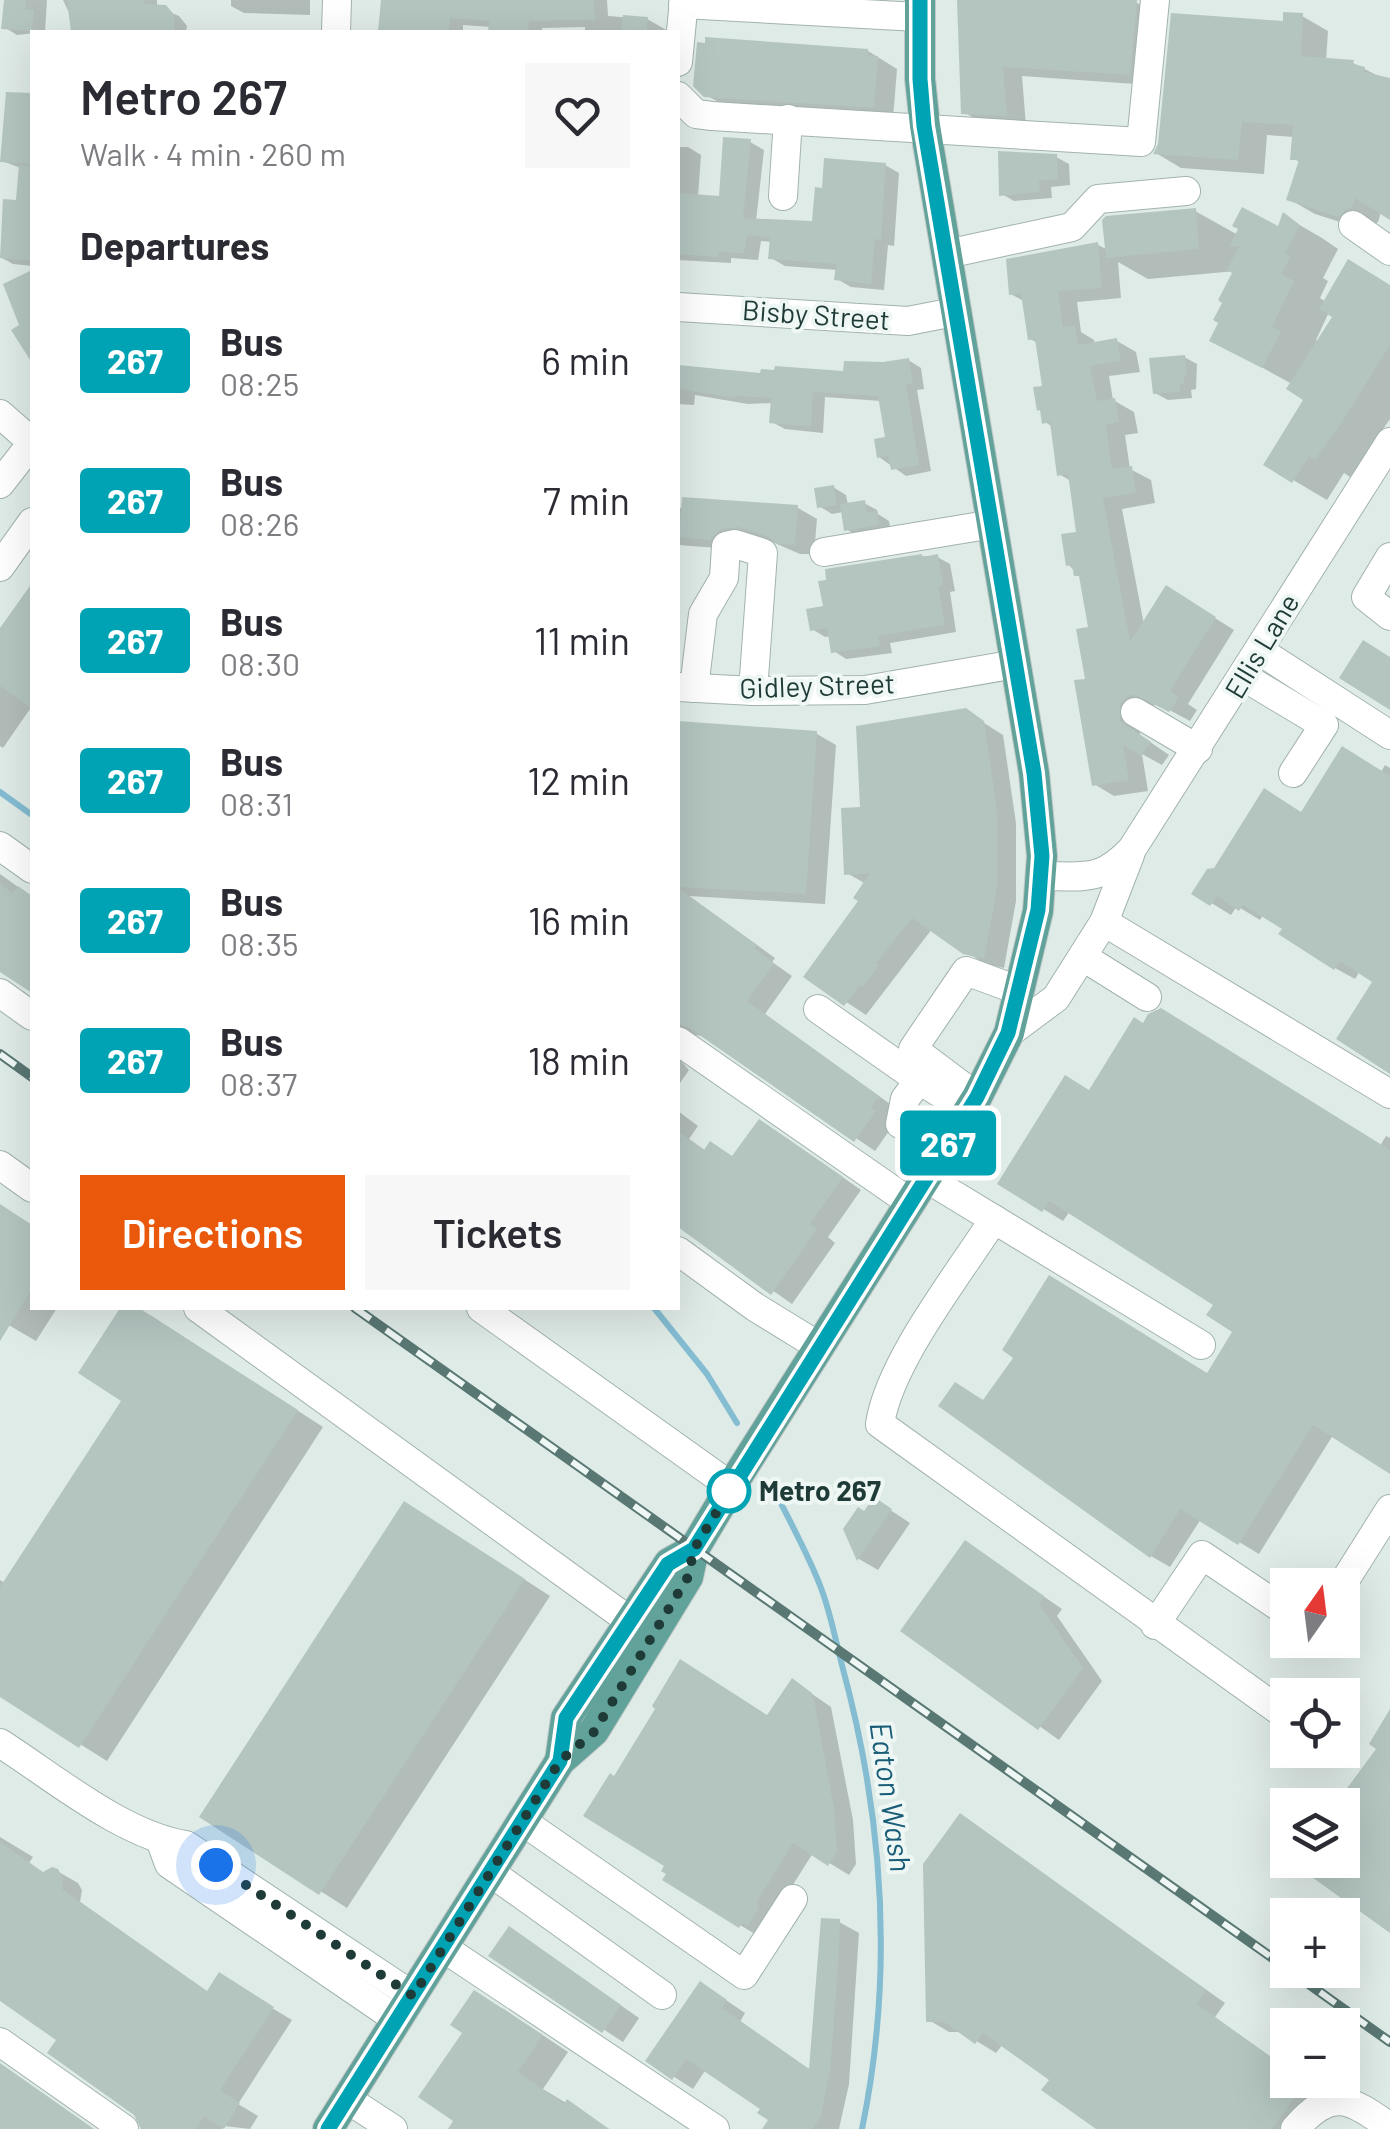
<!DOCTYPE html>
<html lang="en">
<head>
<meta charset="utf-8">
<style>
	body { margin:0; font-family:Barlow,sans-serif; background:#f7f7f7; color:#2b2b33; height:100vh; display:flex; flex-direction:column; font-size:38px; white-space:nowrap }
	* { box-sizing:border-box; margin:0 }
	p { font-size:32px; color:#7c7c81 }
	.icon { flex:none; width:55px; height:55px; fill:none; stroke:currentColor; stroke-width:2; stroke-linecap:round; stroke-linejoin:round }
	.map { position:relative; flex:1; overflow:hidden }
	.drawer { position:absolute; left:30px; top:30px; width:650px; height:1280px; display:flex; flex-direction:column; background:#fff; border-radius:0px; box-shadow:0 10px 40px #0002 }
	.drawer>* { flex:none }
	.badge { padding:0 20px; border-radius:8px; font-size:35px; line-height:65px }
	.needle { width:65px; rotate:14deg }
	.controls { position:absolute; left:1270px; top:1568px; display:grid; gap:20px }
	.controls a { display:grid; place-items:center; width:90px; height:90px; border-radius:0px; background:#fff; box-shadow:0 10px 40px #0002; font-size:50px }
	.you { position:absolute; width:50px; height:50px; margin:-25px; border:8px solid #fff; border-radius:50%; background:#1a73e8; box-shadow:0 0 0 15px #1a73e833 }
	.map>.badge { position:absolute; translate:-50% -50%; box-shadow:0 0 0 5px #fff }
	h2 { padding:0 50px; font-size:38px; line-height:90px }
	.round { display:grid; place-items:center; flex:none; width:105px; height:105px; border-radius:0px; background:#f7f7f7 }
	.overview { display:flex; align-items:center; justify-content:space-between; height:170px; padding:0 50px }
	h1 { font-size:48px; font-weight:600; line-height:75px }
	.action { display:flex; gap:20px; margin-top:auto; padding:20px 50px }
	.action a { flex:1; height:115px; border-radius:0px; background:#ea580c; color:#fff; font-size:40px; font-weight:600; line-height:115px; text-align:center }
	.action a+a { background:#f7f7f7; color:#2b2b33 }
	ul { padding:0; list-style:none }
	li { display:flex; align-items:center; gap:30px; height:140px; padding:0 50px }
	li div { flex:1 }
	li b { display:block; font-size:38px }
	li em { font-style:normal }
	li .badge { min-width:110px; font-weight:700; text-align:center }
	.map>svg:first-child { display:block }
	.shadow { fill:#0003; fill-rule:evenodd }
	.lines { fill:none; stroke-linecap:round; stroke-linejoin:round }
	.stream { stroke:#84bcd2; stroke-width:6 }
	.building { fill:#b4c5c0 }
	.minor-casing { stroke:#a2b3af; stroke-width:30 }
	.major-casing { stroke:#c0c8c7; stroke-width:32 }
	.minor { stroke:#fff; stroke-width:28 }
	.major { stroke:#61a29a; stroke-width:30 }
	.rail-casing { stroke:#597773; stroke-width:10 }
	.rail { stroke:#eff7f4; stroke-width:6; stroke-dasharray:19; stroke-linecap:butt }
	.line-casing { stroke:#fff; stroke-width:22 }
	.line { stroke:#00a3b4; stroke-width:15 }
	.walk { stroke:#1f3b37; stroke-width:10; stroke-dasharray:0 18 }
	.stop-dot { fill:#fff; stroke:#00a3b4; stroke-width:5 }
	.labels { text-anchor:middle; stroke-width:8; stroke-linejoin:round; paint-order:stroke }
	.street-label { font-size:28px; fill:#1f3b37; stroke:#eff7f4 }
	.stop-label { font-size:28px; font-weight:bold; fill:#1f3b37; stroke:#eff7f4; text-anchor:start }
	.water-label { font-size:30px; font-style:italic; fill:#185c78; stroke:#eff7f4 }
</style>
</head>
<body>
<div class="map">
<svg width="1390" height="2129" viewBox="0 0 1390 2129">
	<rect width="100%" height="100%" fill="#dfebe7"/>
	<g class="shadow">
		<path d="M6 0H47L45 32 17 35 4 27Z"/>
		<path d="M63 0H157V7L179 16 187 26 186 32H73L74 23Z"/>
		<path d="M231 0H310V15L244 13 231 6Z"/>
		<path d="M383 0H607L608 16 647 19 670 32H585V27L542 28V32H490L491 27 463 25V32H381Z"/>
		<path d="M966 0 1137 3 1156 14 1149 85 1022 76 1026 126 984 124 964 112Z"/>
		<path d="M1302 16 1328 31 1326 61 1353 63 1390 82V217L1381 212 1378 222 1365 230 1315 214 1289 199 1301 163 1293 158 1294 137 1267 135 1264 174 1181 168 1156 153 1285 24Z"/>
		<path d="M868 51 897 69 893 118 727 107 706 95Z"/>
		<path d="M8 94 32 96V266L13 264 0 257 19 203 21 168 2 161Z"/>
		<path d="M750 142 764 150 756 221 814 223 824 190 885 165 899 173 894 246 888 245 884 290 851 287 837 279 838 270 785 266 771 258 772 242 761 241 758 260 731 258V263L678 260V147H688L701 155 698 197 721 198Z"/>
		<path d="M1056 157 1069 164 1070 185 1051 187 1052 198 1014 201 1002 194Z"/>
		<path d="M1195 211 1238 235 1280 230 1284 216 1322 238 1338 249 1323 278 1328 281 1320 298 1326 302 1390 286V419L1350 477 1344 473 1327 500 1266 464 1306 400 1292 384 1212 340 1222 322 1236 271 1148 279 1118 262 1121 298 1077 302 1081 332 1094 340 1095 344 1117 341 1136 352 1140 372 1109 376 1113 400 1134 412 1138 433 1125 435 1130 469 1151 480 1155 503 1122 509 1144 625 1186 600 1234 630 1188 704 1197 710 1190 721 1158 704 1148 707 1139 716 1140 735 1169 755 1162 765 1142 754 1148 791 1114 796 1094 784 1091 629 1081 578 1068 564 1079 534 1071 481 1059 474 1053 427 1045 422V388L1038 343 1030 339 1025 302 1011 294 1098 245 1108 250ZM1329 312 1335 316 1319 342 1316 340Z"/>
		<path d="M1184 357 1197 364 1196 389 1191 390 1192 398 1168 400 1155 393Z"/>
		<path d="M908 360 921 368 924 389 917 390 931 471 906 476 879 457 888 439 881 401 825 397 823 433 785 429 772 422 773 403 748 404 695 395 694 405 678 404V368L763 376 846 374Z"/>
		<path d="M833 487 846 495 848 505 864 503 877 510 878 514 889 521 891 532 859 537 846 529 843 512 832 514 819 506Z"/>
		<path d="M678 508H798L817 519 814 554H800L761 537 741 539 731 549 678 545Z"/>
		<path d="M921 556 937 557 950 564 955 591 950 592 956 632 890 643 892 653 846 659 834 651 831 636 825 637 812 629 826 608Z"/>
		<path d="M32 587V706L3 748 0 746V633Z"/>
		<path d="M965 711 1003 735 1016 823V901L1004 968 985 964 932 929 866 1015 807 976 861 901 866 884 847 873 863 810Z"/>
		<path d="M678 724 817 734 836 745 825 904 689 896 775 958 772 962 792 976 765 1014 897 1109 894 1124 875 1151 706 1036 692 1035 682 1043 681 1061 689 1070 678 1086Z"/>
		<path d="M1385 765 1390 768V1071L1376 981 1360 971 1355 979 1335 968 1286 928 1263 915 1260 920 1237 906 1231 915 1195 893 1216 870 1302 814 1381 772Z"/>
		<path d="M0 874 32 897V990L0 967Z"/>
		<path d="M1090 1092 1380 1146 1386 1136 1390 1138V1471L1333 1435 1259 1554 1201 1519 1170 1567 1151 1556 984 1402 1208 1376 1236 1331 1216 1304 1070 1211 1063 1221 1001 1183Z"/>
		<path d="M678 1111 698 1126 689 1139 706 1151 734 1158 779 1133 861 1190 828 1237 835 1243 792 1304 678 1224Z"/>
		<path d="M0 1205 32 1226V1308H57L36 1341 0 1320Z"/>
		<path d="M123 1308H136L153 1317 323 1427 107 1761 0 1694V1580L5 1583 124 1400 81 1372Z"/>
		<path d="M875 1500 910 1523 878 1570 859 1559 846 1529 866 1514Z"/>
		<path d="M431 1519 550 1596 347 1908 202 1816Z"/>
		<path d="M966 1543 1062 1609 1057 1616 1102 1681 1059 1740 904 1630Z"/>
		<path d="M793 1681 831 1707 853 1820 856 1864 849 1875 813 1853 760 1937 665 1880 668 1865 615 1779 768 1717Z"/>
		<path d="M961 1816 1225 2003 1215 2017 1288 2080H1303L1324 2095 1299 2129H1100L1052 2079 1003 2044 996 2053 962 2032H949L929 2020Z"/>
		<path d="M0 1837 33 1857 29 1863 44 1874 57 1871 78 1883 82 1890 80 1902 209 1993 237 1987 292 2020 238 2104 258 2116 250 2129 224 2126 222 2129H143V2122L60 2039 0 1998Z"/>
		<path d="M839 1922 859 1933 849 2084 839 2129H785L763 2108 706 2069 693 2089 648 2060 720 1996 745 2013 740 2022 812 2071Z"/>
		<path d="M529 1941 639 2018 623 2042 491 1956Z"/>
		<path d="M502 2008 568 2052 543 2089 609 2129H469Z"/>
	</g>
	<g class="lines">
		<g class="stream">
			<path d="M0 792 32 815"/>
			<path d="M654 1308 707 1374 737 1423"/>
			<path d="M772 1485C788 1519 808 1553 821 1588 831 1614 836 1643 843 1669 884 1821 894 1974 862 2129"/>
		</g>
	</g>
	<g class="building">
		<path d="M4 0H26L25 9 34 10 32 31 1 29Z"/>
		<path d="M67 0H145L144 4 166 5 175 16 174 32H71Z"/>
		<path d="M381 0H594L595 20 529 21 528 32H488L489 21 450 18 449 32H378Z"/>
		<path d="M957 0H1137L1130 75 1003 67 1007 116 961 114Z"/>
		<path d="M1283 12 1303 13 1301 56 1354 60 1353 64 1365 67 1364 72 1390 78V220L1355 198 1352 208 1345 210 1338 217 1286 200 1299 160H1290L1293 125 1242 122 1238 160 1153 154 1158 144 1171 13 1283 21Z"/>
		<path d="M623 15 648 17 646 32H621Z"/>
		<path d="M705 37 868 49V55L878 56 874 108 704 97 693 86 697 42 705 43Z"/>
		<path d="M6 92 32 93V164L0 162Z"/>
		<path d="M723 137 751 139 743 218 812 221 815 187 822 188 824 158 886 163 881 240 875 239 871 284 834 280 836 264 768 259 770 238 747 235 744 253 718 252V257L678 254V193L719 196Z"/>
		<path d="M998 151 1057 154 1058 179 1039 181 1040 192 999 196Z"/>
		<path d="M19 165 32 166V261L0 258 3 199 16 200Z"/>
		<path d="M1242 207 1278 226 1283 212 1300 225 1285 254 1291 256 1281 274 1294 281 1272 327 1281 332 1262 368 1209 341 1218 323 1213 320 1222 303 1218 300 1232 273 1227 270 1239 246 1229 247 1238 229 1232 226Z"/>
		<path d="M1196 208 1199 249 1106 258 1102 220 1106 216Z"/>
		<path d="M1098 242 1102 288 1058 291 1063 327 1075 326 1078 345 1117 338 1121 361 1090 366 1097 401 1115 398 1119 422 1106 425 1112 469 1132 466 1136 493 1103 498 1130 642 1166 585 1216 617 1170 691 1179 697 1169 712 1136 695 1127 696 1120 704V721L1151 742 1141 756 1123 745 1129 780 1092 786 1074 680 1085 679 1076 629 1088 627 1079 576H1074L1072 565 1066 566 1061 534 1076 532 1068 474 1057 476 1050 422 1042 424 1040 410 1037 411 1033 387 1042 386 1035 339 1028 340 1021 294 1009 295 1006 259Z"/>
		<path d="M1348 259 1390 285V345L1340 425 1315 460 1309 456 1292 483 1263 465 1303 400 1286 389 1332 317 1319 309Z"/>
		<path d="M32 270V363L11 330 19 325 3 284Z"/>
		<path d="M1185 355 1187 375H1184V383L1180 384V392L1153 394 1149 358Z"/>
		<path d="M909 358 913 383 906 384 919 465 891 470 888 456 877 458 874 439 885 437 878 396 813 392 811 427 769 423 771 398 736 396V398L678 389V365L760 373 761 369 774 370 775 366 843 371 844 361 883 362Z"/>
		<path d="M834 485 837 505 817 508 814 488Z"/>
		<path d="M682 497 798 505 795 545 778 544 769 537 739 527 721 529 710 540 679 537Z"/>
		<path d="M865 500 867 513 877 511 879 525 844 531 840 504Z"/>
		<path d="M922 554V557L938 554 943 585 938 586 945 625 878 636 880 646 831 653 827 628 810 631 806 609 823 606 818 581 826 580 825 569Z"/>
		<path d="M32 583V709L0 686V628Z"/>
		<path d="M1363 640 1390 657V710L1339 678Z"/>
		<path d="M966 708 984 721 997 811V888L984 959 963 954 912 918 876 963 879 965 863 987 860 985 844 1006 803 977 858 901 853 898 870 873 844 875 841 808 860 807 856 726Z"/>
		<path d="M678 721 817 731 806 894 678 887Z"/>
		<path d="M1342 746 1390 776V1074L1336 1039 1372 982 1340 961 1334 970 1278 934 1282 929 1243 905 1239 911 1217 896 1210 906 1191 894 1207 869 1214 868 1264 788 1301 812Z"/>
		<path d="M0 883 12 893 18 886 32 896V993L0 972Z"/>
		<path d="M678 888 757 945 754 948 774 963 747 1001 879 1096 871 1107 876 1111 854 1142 688 1027 678 1024Z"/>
		<path d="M1161 1008 1390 1150V1474L1313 1425 1238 1545 1180 1509 1150 1558 938 1406 955 1382 983 1400 1013 1358 1002 1350 1049 1275 1207 1373 1232 1332 1206 1315 1213 1305 1103 1235 1049 1201 1042 1212 997 1184 1065 1075 1089 1090 1134 1017 1143 1023 1148 1014Z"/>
		<path d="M759 1119 843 1177 810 1224 817 1229 771 1295 678 1227V1131L704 1150 710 1141 732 1156Z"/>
		<path d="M0 1204 32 1225V1289L0 1341Z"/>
		<path d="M120 1308H139L298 1410 79 1748 0 1697V1587L121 1401 78 1373Z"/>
		<path d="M874 1497 892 1509 857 1561 843 1529 858 1507 864 1511Z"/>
		<path d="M404 1501 525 1579 319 1895 199 1817Z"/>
		<path d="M965 1540 1044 1596 1039 1604 1083 1668 1038 1730 900 1631Z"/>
		<path d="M680 1659 767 1715 792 1678 812 1693 815 1706 834 1808 837 1852 828 1866 793 1843 757 1901 759 1908 748 1926 742 1923 739 1928 662 1880 666 1874 661 1871 664 1866 583 1816 610 1773 614 1776 655 1709 652 1706Z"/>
		<path d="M1390 1709V1933L1288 1860H1342V1795L1376 1749 1369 1744Z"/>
		<path d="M960 1813 1206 1990 1197 2004 1288 2069V2080H1307L1272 2129H1096L1041 2090 1049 2080 983 2033 975 2044 944 2022H926L923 1864Z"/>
		<path d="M0 1842 43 1872 52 1867 58 1869 63 1878 62 1889 207 1991 219 1972 274 2007 220 2090 240 2103 224 2129 204 2116 196 2129H141L134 2115 47 2053 56 2040 0 2001Z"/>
		<path d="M821 1918 840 1919 838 1968 830 2071 821 2116 812 2129H762L768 2120 757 2113 760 2109 686 2059 672 2080 645 2061 700 1981 727 2000 722 2008 809 2069Z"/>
		<path d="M509 1926 621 2005 602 2033 488 1956Z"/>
		<path d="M474 1990 543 2035 518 2072 564 2104 567 2099 609 2129H448L453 2121 418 2097 462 2033 450 2025Z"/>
		<path d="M0 2063 94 2129H0Z"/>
	</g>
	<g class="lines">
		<g class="minor-casing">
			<g id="minor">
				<path d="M683 4 918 17"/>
				<path d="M336 32 337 0"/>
				<path d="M678 62 684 0"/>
				<path d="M678 96 696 114 712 116 1141 142 1155 0"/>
				<path d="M783 196 788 119"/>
				<path d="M1353 225 1390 251"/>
				<path d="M947 254 1072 227 1098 199 1186 191"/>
				<path d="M678 307 908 321 954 312"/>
				<path d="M0 414 32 442"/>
				<path d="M0 484 32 443"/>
				<path d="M824 552 993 524"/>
				<path d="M1390 557 1366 597 1390 616"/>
				<path d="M0 567 32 522"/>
				<path d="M1260 651 1390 735"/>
				<path d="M1244 677 1324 725 1293 773"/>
				<path d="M678 687 753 691 865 690 1016 664"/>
				<path d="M694 688 703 614 724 578 726 546 735 544 763 553 753 691"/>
				<path d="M1135 712 1198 749"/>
				<path d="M0 846 32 869"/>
				<path d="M1040 876C1084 876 1100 883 1132 849L1390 442"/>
				<path d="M1104 922 1390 1094"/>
				<path d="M1083 957 1147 997"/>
				<path d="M0 993 32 1016"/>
				<path d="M818 1009 919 1080"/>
				<path d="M1009 1033 1056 998 1104 922 1130 855"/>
				<path d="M678 1041 911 1203"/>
				<path d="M977 1097 913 1049 966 971 1020 991"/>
				<path d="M945 1148 900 1124 905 1099 919 1080 968 1110"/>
				<path d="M0 1165 32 1188"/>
				<path d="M926 1178 1201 1345"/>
				<path d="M994 1219C959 1274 889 1362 880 1424L1288 1717"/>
				<path d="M678 1251 755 1307 820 1347"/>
				<path d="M198 1308 630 1621"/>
				<path d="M481 1308 732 1487"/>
				<path d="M1342 1585 1390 1509"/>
				<path d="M1155 1625 1202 1555 1288 1613"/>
				<path d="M0 1743C53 1777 124 1836 186 1845L413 1996"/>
				<path d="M522 1821 744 1975 793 1899"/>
				<path d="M161 1842 169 1864 398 2020"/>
				<path d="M490 1872 662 1995"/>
				<path d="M442 1947 715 2129"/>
				<path d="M0 2042 124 2129"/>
				<path d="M347 2099 393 2129"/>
				<path d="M1295 2129C1332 2086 1350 2099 1390 2127"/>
			</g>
		</g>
		<g class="major-casing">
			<g id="major">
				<path d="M560 1761 566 1718 669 1563 694 1549"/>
				<path d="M328 2129 560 1761 594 1731 688 1577 694 1549 737 1477 977 1097 1009 1033 1038 911 1042 856 1034 773 925 126 920 79V0"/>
			</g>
		</g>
		<use href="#minor" class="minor"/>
		<use href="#major" class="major"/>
		<g class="rail-casing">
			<g id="rail">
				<path d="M0 1054 32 1077"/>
				<path d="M355 1308 1288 1969"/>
				<path d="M1289 1970 1390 2042"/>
			</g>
		</g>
		<use href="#rail" class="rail"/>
	</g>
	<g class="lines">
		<g class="line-casing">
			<path id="line" d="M328 2129 560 1761 566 1718 668 1564 694 1549 977 1097 1008 1033 1038 910 1042 856 1034 773 924 126 920 79V0"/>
		</g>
		<use href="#line" class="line"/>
		<path class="walk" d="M216 1865 413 1996 560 1761 594 1732 688 1577 694 1549 732 1487 729 1491"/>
	</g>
	<circle class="stop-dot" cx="729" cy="1491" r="20"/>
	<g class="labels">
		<g class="street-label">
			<text transform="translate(816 315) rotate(4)" y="10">Bisby Street</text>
			<text transform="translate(1262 646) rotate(-59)" y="10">Ellis Lane</text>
			<text transform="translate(817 686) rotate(-2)" y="10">Gidley Street</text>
		</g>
		<g class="stop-label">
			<text x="759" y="1501">Metro 267</text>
		</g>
		<g class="water-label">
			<text transform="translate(890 1797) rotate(82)" y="10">Eaton Wash</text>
		</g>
	</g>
</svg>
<div class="controls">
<a><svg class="needle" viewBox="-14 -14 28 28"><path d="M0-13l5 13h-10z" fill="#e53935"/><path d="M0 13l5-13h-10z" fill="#7c7c81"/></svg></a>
<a><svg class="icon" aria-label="locate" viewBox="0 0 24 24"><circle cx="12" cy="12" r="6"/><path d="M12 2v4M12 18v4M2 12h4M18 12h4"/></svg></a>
<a><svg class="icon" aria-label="layers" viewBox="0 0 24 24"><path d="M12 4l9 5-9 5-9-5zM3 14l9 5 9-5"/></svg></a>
<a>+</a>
<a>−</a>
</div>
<div class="you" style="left:216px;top:1865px"></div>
<b class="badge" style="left:948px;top:1143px;background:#00a3b4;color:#fff">267</b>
<section class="drawer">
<div class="overview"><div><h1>Metro 267</h1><p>Walk · 4 min · 260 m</p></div><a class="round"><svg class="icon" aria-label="heart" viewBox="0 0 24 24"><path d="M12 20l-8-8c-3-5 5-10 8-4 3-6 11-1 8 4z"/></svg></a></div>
<h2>Departures</h2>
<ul>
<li><span class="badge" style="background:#00a3b4;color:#fff">267</span><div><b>Bus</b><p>08:25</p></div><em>6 min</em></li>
<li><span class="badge" style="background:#00a3b4;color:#fff">267</span><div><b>Bus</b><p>08:26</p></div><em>7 min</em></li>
<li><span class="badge" style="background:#00a3b4;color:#fff">267</span><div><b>Bus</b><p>08:30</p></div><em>11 min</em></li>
<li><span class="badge" style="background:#00a3b4;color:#fff">267</span><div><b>Bus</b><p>08:31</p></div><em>12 min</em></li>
<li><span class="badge" style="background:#00a3b4;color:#fff">267</span><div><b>Bus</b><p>08:35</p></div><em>16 min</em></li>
<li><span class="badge" style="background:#00a3b4;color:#fff">267</span><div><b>Bus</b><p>08:37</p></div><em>18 min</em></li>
</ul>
<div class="action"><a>Directions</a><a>Tickets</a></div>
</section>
</div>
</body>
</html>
